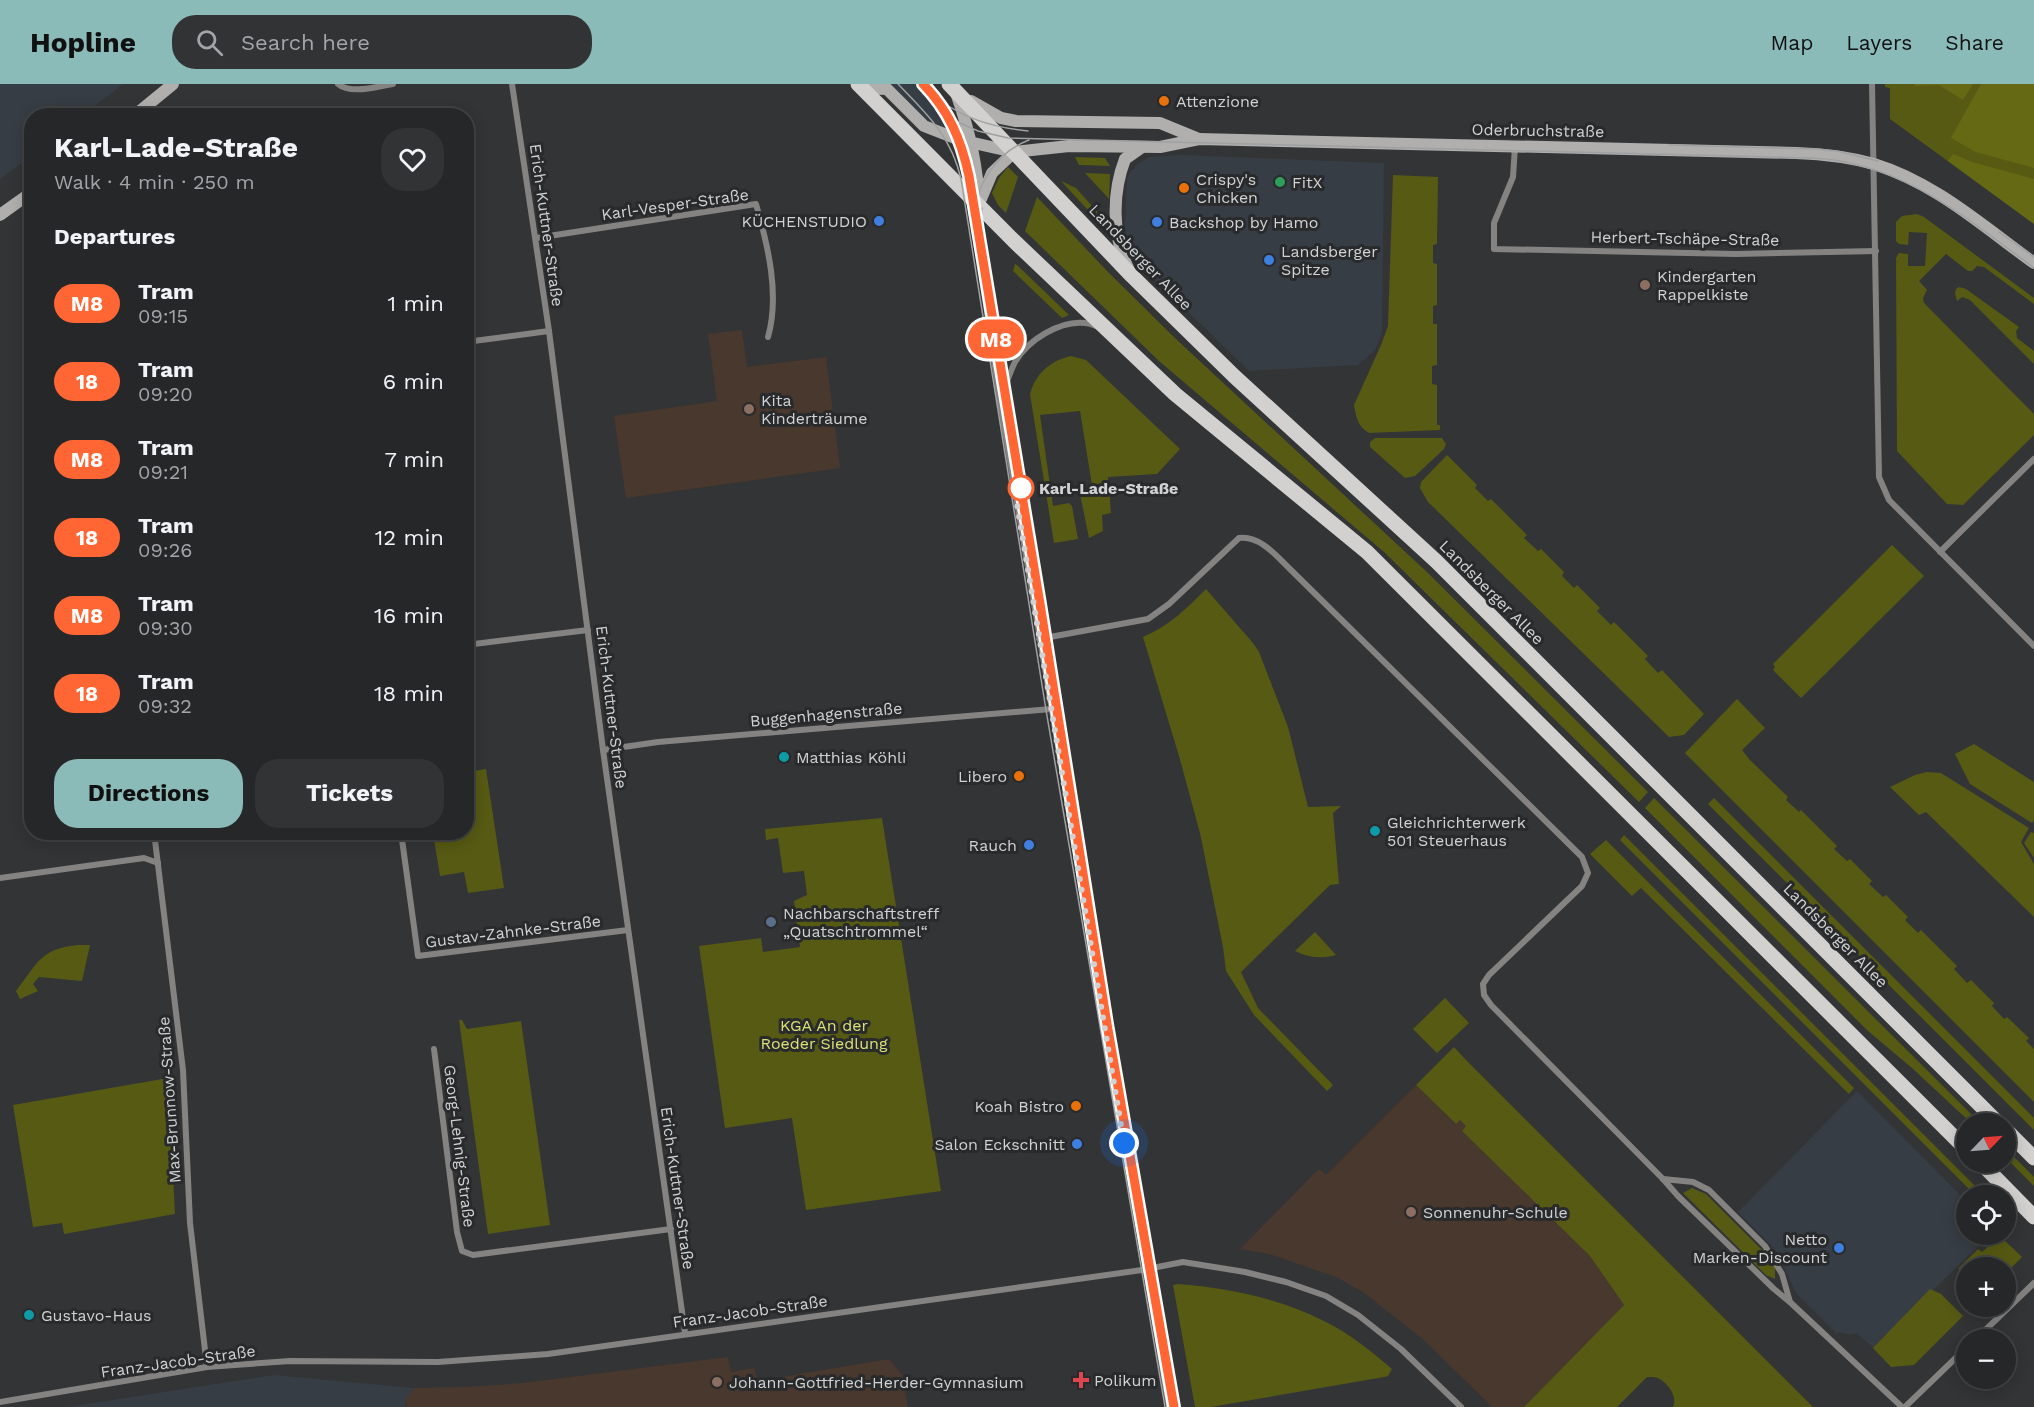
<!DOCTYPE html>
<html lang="en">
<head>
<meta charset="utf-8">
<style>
	body { margin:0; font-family:"Work Sans",sans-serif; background:#323334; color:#f1f3f6; height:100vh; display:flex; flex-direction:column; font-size:22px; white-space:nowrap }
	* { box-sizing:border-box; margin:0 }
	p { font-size:20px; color:#a4a5a8 }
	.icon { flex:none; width:33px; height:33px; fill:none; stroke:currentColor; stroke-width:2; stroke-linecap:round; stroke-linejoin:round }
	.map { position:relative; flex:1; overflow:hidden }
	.drawer { position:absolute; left:24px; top:24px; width:450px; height:732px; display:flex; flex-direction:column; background:#262728; border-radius:24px; box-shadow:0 3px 15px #0003,0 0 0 2px #424445 }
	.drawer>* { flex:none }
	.badge { padding:0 12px; border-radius:20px; font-size:21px; line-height:39px }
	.needle { width:39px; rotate:65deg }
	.buttons { position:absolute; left:1956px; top:1029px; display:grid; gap:12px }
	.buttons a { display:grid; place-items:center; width:60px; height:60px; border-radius:50%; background:#262728; box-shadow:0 3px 15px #0003,0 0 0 2px #424445; font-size:30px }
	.you { position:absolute; width:30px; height:30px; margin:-15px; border:4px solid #fff; border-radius:50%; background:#1a73e8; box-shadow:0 0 0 9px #1a73e833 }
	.map>.badge { position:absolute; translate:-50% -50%; box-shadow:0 0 0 3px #fff }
	h2 { padding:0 30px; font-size:22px; line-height:54px }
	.round { display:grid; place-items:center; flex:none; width:63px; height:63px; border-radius:24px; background:#323334 }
	.overview { display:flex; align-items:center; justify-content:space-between; height:102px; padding:0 30px }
	h1 { font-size:28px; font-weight:700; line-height:45px }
	.primary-button { display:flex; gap:12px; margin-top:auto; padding:12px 30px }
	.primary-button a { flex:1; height:69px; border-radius:24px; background:#8bbbb9; color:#111; font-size:24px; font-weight:700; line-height:69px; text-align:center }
	.primary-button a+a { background:#323334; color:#f1f3f6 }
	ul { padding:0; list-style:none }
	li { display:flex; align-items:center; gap:18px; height:78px; padding:0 30px }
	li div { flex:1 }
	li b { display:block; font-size:22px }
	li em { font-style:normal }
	li .badge { min-width:66px; font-weight:700; text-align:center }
	header { display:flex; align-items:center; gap:36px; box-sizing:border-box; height:84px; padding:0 30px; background:#8bbbb9; color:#111 }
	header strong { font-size:28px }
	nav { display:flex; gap:33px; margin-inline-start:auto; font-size:21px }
	.search { width:420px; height:54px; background:#323334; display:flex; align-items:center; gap:15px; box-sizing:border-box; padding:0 21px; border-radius:24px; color:#a4a5a8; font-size:22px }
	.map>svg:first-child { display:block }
	.built { fill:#373d44 }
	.education { fill:#49382d }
	.green { fill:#575a13 }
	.forest { fill:#666914 }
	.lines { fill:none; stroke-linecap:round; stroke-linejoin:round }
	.street { stroke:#848382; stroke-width:6 }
	.secondary { stroke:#b0afad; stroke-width:12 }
	.primary { stroke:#d3d1cf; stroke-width:15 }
	.tram { stroke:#9fa0a2; stroke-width:1.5 }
	.line-casing { stroke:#fff; stroke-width:14 }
	.line { stroke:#f63; stroke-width:9 }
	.walk { stroke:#d1d2d3; stroke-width:6; stroke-dasharray:0 10.8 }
	.food-dot { fill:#e8710a; stroke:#292a2c; stroke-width:2 }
	.leisure-dot { fill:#2e9e5b; stroke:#292a2c; stroke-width:2 }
	.shop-dot { fill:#3f7fe0; stroke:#292a2c; stroke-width:2 }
	.education-dot { fill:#8d6e63; stroke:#292a2c; stroke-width:2 }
	.stop-dot { fill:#fff; stroke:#f63; stroke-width:3 }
	.culture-dot { fill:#0f9aa8; stroke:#292a2c; stroke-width:2 }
	.service-dot { fill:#5c6f8a; stroke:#292a2c; stroke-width:2 }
	.health-dot { fill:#e0444e; stroke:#292a2c; stroke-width:2 }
	.labels { text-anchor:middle; stroke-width:6; stroke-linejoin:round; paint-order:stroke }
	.poi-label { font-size:16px; fill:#d1d2d3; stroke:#292a2c; text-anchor:start }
	.street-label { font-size:16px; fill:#d1d2d3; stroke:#292a2c }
	.stop-label { font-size:16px; font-weight:bold; fill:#d1d2d3; stroke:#292a2c; text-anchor:start }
	.park-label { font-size:16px; fill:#dae074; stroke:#292a2c }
</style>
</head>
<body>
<header>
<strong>Hopline</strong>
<div class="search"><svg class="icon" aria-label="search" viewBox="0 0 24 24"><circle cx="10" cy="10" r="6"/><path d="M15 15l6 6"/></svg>Search here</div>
<nav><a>Map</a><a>Layers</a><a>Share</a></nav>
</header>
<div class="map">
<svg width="2034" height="1323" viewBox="0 0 2034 1323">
	<rect width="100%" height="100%" fill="#333436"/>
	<g class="built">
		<path d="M0 0H123L83 31 32 32 31 72 0 95Z"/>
		<path d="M888 0H929L944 16 961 49 929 37 919 31Z"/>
		<path d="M1182 71 1384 79 1382 249 1375 266 1358 281 1249 287 1151 192 1132 172 1124 160 1127 95 1131 87 1139 79 1149 73Z"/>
		<path d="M1857 1007 1966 1117V1150L1990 1151 1873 1264 1857 1249 1850 1251 1840 1248 1837 1250 1796 1209 1778 1170 1771 1161 1738 1128Z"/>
		<path d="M274 1291 414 1304 405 1316 406 1323H67Z"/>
	</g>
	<g class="education">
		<path d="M742 246 747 283 826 273 840 384 626 414 614 332 717 317 708 250Z"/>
		<path d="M1416 1001 1455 1040 1460 1036 1467 1042 1462 1047 1590 1172 1624 1221 1524 1323H1492L1425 1257 1363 1208 1336 1193 1269 1170 1240 1165 1319 1085 1326 1091Z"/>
		<path d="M728 1273 731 1288 754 1284 758 1297 889 1275 903 1292 908 1323H407L405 1316 414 1304 466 1303 523 1299Z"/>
	</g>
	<g class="green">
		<path d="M1885 0H2034V140L1890 35V4L1885 3Z"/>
		<path d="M1075 73 1105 74 1110 82 1079 81Z"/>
		<path d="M1008 83 1018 93 1006 129 998 121 992 109 999 94Z"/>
		<path d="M1085 89 1110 90 1109 115Z"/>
		<path d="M1393 91 1438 93 1437 160 1433 161V179L1437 180V221L1433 222V240H1437V281L1432 282V300L1437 301V341H1440V346L1369 349C1358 343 1356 333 1354 321L1381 261 1388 242Z"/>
		<path d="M1061 97 1076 104 1108 140 1106 142 1100 139Z"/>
		<path d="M1037 113 1108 188 1176 255 1428 489 1648 708 1639 718 1384 468 1159 277 1025 147Z"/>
		<path d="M1917 130 1924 133 2034 214V220L1984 183 1977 182 1972 187H1968L1946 170 1919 197 1927 206 1923 214 1924 219 2034 330V351L1963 421 1947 420 1897 367 1896 174 1899 169 1908 170V182H1925L1927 149 1909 148 1908 161 1899 160 1896 157V138L1902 132Z"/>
		<path d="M1015 180 1017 181 1069 231 1062 234 1013 187Z"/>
		<path d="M1959 203 1966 205 2019 243 2016 247 2017 254 2034 267V280L1970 216 1962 213 1957 217 1955 209 1956 205Z"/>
		<path d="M1071 272 1086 276 1180 365 1157 390 1108 393 1111 429 1102 431 1103 447 1089 454 1080 410 1093 407 1080 327 1040 331 1053 422 1069 419 1072 422 1078 455 1054 459 1030 310C1036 289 1050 277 1071 272Z"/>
		<path d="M1375 354H1442L1446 360 1444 365 1415 392 1405 394 1370 363V358Z"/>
		<path d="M1447 371 1477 401 1475 404 1488 417 1491 415 1527 451 1524 454 1538 467 1541 465 1564 488 1562 492 1574 504 1577 501 1600 524 1597 527 1611 541 1614 538 1648 572 1645 575 1658 589 1662 586 1704 630 1684 651 1669 653 1428 418 1420 404 1421 398Z"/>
		<path d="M1892 461 1924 492 1801 614 1773 586 1775 583 1773 580Z"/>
		<path d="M1206 505 1253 559 1259 568 1288 643 1308 723 1341 722 1333 729 1339 800 1330 801 1241 888 1258 924 1333 1001 1327 1007 1254 931 1226 887 1223 863 1200 749 1179 672 1143 553C1169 542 1186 525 1206 505Z"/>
		<path d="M1737 615 1765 644 1742 666 1750 676 1788 713 1786 716 1799 728 1801 726 1837 762 1834 765 1847 777 1850 775 1872 797 1869 800 1883 813 1886 811 1908 833 1905 836 1918 849 1921 846 1957 882 1954 885 1967 899 1971 896 1994 919 1992 922 2004 935 2007 933 2029 954 2026 957 2034 965V1018L1685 669Z"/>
		<path d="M1974 660 2034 698V736L2032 739 1970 700 1955 670Z"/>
		<path d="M486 685 504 804 468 809 464 788 440 792 433 749 466 748 467 688Z"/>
		<path d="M1927 688 1941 689 2029 744 2021 758 2034 780V833L1926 728 1919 731 1890 703 1915 691Z"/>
		<path d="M1654 714 1980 1039H1971L1912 984 1868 947 1645 724Z"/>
		<path d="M1714 714 2034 1034V1046L1708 720Z"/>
		<path d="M882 734 941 1107 806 1126 792 1034 725 1044 699 862 761 854 763 868 800 863 794 817 807 811 804 787 783 789 778 754 766 756 765 745Z"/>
		<path d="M2031 748 2034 749V774L2024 759Z"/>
		<path d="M1624 751 1984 1111H1975L1620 756Z"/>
		<path d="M1606 756 1854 1004 1849 1010 1641 804 1632 812 1590 770Z"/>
		<path d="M1315 848 1336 871C1323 875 1308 874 1295 867Z"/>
		<path d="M77 861H90L82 897 39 893 33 900 38 907 20 915 16 907C37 880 40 865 77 861Z"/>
		<path d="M1445 914 1469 939 1437 969 1413 945Z"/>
		<path d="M459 936H462L467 945 521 937 550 1141 488 1150Z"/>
		<path d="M1454 963 1466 976 1813 1323H1673C1678 1313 1668 1299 1658 1294 1657 1293 1648 1293 1647 1293L1617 1323H1524L1624 1221 1590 1172 1462 1047 1466 1042 1460 1036 1456 1040 1416 1001Z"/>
		<path d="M168 994 175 1130 64 1150 62 1139 33 1143 13 1021Z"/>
		<path d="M2006 1065 2034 1093V1102L2006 1074Z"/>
		<path d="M1692 1104 1706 1110 1768 1172 1775 1184V1195L1766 1191 1683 1109Z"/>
		<path d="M2000 1152 2022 1173 2006 1189V1184H1966V1200L1960 1194 1959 1184 1978 1165 1982 1168Z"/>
		<path d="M1178 1200C1228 1204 1279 1214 1324 1237 1349 1249 1371 1267 1392 1285L1388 1292 1384 1293 1211 1323H1195L1173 1201Z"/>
		<path d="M1930 1205 1941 1210 1963 1232 1914 1281 1891 1283 1873 1264Z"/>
	</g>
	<g class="forest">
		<path d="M1915 0H1973L1963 16 1939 1 1915 2Z"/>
		<path d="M1981 0H2034V84L1976 68 1951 54Z"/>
		<path d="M1953 70 1972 78 2034 95V140L1948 77Z"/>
	</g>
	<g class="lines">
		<g class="street">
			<path d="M338 0C351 11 378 2 393 0"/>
			<path d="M512 0 549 247 603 666 685 1249"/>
			<path d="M1872 0 1879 393 1889 416 2034 562"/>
			<path d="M1515 63 1513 93 1494 139V165L1736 170 1876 167"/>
			<path d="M978 125 976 152 1000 317 1169 1323"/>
			<path d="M536 154 756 120C768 162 780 211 768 253"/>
			<path d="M466 258 549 247"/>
			<path d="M1000 317C1005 304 1009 290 1015 278 1028 256 1060 236 1085 239 1090 239 1095 242 1099 243"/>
			<path d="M1940 468 2034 375"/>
			<path d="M1039 555 1148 535 1169 520 1239 454C1261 451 1278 474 1293 488L1582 773 1588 789 1582 802 1489 891 1483 900 1484 911 1491 921 1663 1095 1678 1112 1774 1205 1791 1219 1902 1323"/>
			<path d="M466 561 588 546"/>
			<path d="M603 666 658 658 1051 625"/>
			<path d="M154 748 183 986 190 1139 207 1283"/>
			<path d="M401 748 418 872 628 846"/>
			<path d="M0 794 144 774 158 779"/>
			<path d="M434 965 457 1148 462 1167 473 1171 671 1145"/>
			<path d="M1663 1095 1693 1098 1709 1106 1765 1162 1782 1190 1790 1218"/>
			<path d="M1975 1256 2034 1199"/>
			<path d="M0 1318 207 1283 290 1277 438 1278 548 1270 1142 1186 1183 1178 1245 1188 1286 1198 1326 1212 1358 1231 1401 1265 1461 1323"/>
			<path d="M1905 1323 1966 1264"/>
		</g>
		<g class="secondary">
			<path d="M862 4 887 5 924 42 960 56 1014 68 1069 62 1160 63 1199 55 1796 69C1822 70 1849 73 1874 80 1934 98 1984 143 2034 179"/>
			<path d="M956 9C969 45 978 84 979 122"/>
			<path d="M971 17 1001 34 1016 37 1160 39 1199 55"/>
			<path d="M134 32 173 0"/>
			<path d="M981 115 992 89 1014 68"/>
			<path d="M0 131 32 108"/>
			<path d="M1128 184C1112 151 1112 109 1125 75L1142 63"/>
		</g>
		<g class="primary">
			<path d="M858 0 1014 157 1175 310 1367 468 1966 1065"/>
			<path d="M949 0 1132 192 1234 292 1436 477 1999 1040"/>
			<path d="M2006 1046 2034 1074"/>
			<path d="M1980 1078 2034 1133"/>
		</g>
		<g class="tram">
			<path d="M898 0C928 31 951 52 961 95L1046 626 1165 1323"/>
			<path d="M923 0C950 27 963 58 969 95"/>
			<path d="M941 17C967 36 996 44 1028 47"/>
			<path d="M949 34 978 47 1008 54 1811 74C1900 77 1966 134 2034 184"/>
			<path d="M1669 61 1816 65 1837 67 1878 77"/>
			<path d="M982 124 980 147 982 172"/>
			<path d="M972 137C976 101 995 69 1029 56"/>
			<path d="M1999 148 2034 173"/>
			<path d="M988 207 1070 708"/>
			<path d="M1141 1128 1174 1323"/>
		</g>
	</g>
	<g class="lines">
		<g class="line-casing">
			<path id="line" d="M923 0C949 27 961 55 969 92L1040 520 1107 940 1174 1323"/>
		</g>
		<use href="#line" class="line"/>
		<path class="walk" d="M1021 404 1015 408 1124 1059"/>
	</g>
	<g class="food-dot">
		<circle cx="1164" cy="17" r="6"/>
		<circle cx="1184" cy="104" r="6"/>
		<circle cx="1019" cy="692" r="6"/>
		<circle cx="1076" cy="1022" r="6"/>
	</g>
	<circle class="leisure-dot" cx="1280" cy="98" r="6"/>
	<g class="shop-dot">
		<circle cx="879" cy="137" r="6"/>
		<circle cx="1157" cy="138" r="6"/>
		<circle cx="1269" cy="176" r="6"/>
		<circle cx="1029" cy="761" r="6"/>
		<circle cx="1077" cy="1060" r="6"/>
		<circle cx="1839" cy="1164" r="6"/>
	</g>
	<g class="education-dot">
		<circle cx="1645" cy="201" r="6"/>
		<circle cx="749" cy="325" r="6"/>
		<circle cx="1411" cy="1128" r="6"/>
		<circle cx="717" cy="1298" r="6"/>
	</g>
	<circle class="stop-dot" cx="1021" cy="404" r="12"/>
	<g class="culture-dot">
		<circle cx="784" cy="673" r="6"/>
		<circle cx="1375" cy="747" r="6"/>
		<circle cx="29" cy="1231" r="6"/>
	</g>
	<circle class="service-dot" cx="771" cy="838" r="6"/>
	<path class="health-dot" d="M1078 1287h6v6h6v6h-6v6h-6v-6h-6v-6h6z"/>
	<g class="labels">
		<g class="poi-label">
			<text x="1176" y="23">Attenzione</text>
			<text x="1196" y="101">Crispy's<tspan x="1196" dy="18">Chicken</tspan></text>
			<text x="1292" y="104">FitX</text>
			<text x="867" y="143" text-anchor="end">KÜCHENSTUDIO</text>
			<text x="1169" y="144">Backshop by Hamo</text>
			<text x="1281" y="173">Landsberger<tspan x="1281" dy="18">Spitze</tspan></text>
			<text x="1657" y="198">Kindergarten<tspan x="1657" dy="18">Rappelkiste</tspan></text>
			<text x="761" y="322">Kita<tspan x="761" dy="18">Kinderträume</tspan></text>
			<text x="796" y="679">Matthias Köhli</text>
			<text x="1007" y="698" text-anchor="end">Libero</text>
			<text x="1387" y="744">Gleichrichterwerk<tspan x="1387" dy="18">501 Steuerhaus</tspan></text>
			<text x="1017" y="767" text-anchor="end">Rauch</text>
			<text x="783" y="835">Nachbarschaftstreff<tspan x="783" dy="18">„Quatschtrommel“</tspan></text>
			<text x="1064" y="1028" text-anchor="end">Koah Bistro</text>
			<text x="1065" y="1066" text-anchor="end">Salon Eckschnitt</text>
			<text x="1423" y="1134">Sonnenuhr-Schule</text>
			<text x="1827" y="1161" text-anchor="end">Netto<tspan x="1827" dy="18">Marken-Discount</tspan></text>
			<text x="41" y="1237">Gustavo-Haus</text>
			<text x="1094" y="1302">Polikum</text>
			<text x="729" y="1304">Johann-Gottfried-Herder-Gymnasium</text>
		</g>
		<g class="street-label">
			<text transform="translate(1538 46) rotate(1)" y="6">Oderbruchstraße</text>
			<text transform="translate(675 120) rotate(-8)" y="6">Karl-Vesper-Straße</text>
			<text transform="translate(547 141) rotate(82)" y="6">Erich-Kuttner-Straße</text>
			<text transform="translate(1685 154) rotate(1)" y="6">Herbert-Tschäpe-Straße</text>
			<text transform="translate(1141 173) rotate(46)" y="6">Landsberger Allee</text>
			<text transform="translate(1492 508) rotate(45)" y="6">Landsberger Allee</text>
			<text transform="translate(612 623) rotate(83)" y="6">Erich-Kuttner-Straße</text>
			<text transform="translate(826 630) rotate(-5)" y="6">Buggenhagenstraße</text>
			<text transform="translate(513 847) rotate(-7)" y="6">Gustav-Zahnke-Straße</text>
			<text transform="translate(1836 851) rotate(45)" y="6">Landsberger Allee</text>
			<text transform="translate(169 1016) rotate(-94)" y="6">Max-Brunnow-Straße</text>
			<text transform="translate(460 1062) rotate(83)" y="6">Georg-Lehnig-Straße</text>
			<text transform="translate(678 1104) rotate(82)" y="6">Erich-Kuttner-Straße</text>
			<text transform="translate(750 1227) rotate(-8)" y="6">Franz-Jacob-Straße</text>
			<text transform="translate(178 1277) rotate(-8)" y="6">Franz-Jacob-Straße</text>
		</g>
		<g class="stop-label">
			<text x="1039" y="410">Karl-Lade-Straße</text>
		</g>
		<g class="park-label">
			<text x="824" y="947">KGA An der<tspan x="824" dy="18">Roeder Siedlung</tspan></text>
		</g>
	</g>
</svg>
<div class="buttons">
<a><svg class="needle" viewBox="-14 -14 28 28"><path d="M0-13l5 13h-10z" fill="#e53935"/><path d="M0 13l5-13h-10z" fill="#a4a5a8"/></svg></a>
<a><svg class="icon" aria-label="locate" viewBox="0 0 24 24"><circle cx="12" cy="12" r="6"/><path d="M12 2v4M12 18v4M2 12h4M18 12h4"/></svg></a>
<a>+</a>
<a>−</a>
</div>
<div class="you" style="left:1124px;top:1059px"></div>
<b class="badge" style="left:996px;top:255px;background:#f63;color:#fff">M8</b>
<section class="drawer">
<div class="overview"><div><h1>Karl-Lade-Straße</h1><p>Walk · 4 min · 250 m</p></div><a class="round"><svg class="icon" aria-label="heart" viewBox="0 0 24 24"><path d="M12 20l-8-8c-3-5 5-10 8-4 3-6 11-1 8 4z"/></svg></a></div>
<h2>Departures</h2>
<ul>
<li><span class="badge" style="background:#f63;color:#fff">M8</span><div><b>Tram</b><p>09:15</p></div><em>1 min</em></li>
<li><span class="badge" style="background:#f63;color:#fff">18</span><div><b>Tram</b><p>09:20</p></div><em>6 min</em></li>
<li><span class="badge" style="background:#f63;color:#fff">M8</span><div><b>Tram</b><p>09:21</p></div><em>7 min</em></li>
<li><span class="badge" style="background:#f63;color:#fff">18</span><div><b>Tram</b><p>09:26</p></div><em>12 min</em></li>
<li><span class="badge" style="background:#f63;color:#fff">M8</span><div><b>Tram</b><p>09:30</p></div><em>16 min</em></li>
<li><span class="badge" style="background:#f63;color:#fff">18</span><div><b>Tram</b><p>09:32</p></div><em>18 min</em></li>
</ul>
<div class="primary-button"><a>Directions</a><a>Tickets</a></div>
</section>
</div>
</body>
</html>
